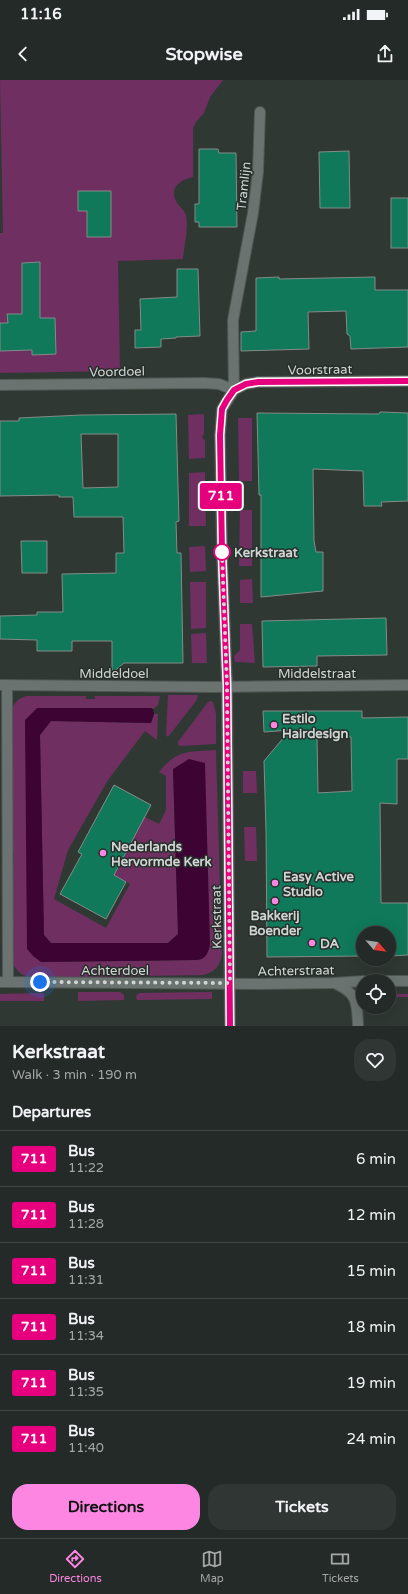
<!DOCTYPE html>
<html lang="en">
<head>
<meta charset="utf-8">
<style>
	body { margin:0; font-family:"Varela Round",sans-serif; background:#303633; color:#f1f3f6; height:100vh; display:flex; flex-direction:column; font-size:15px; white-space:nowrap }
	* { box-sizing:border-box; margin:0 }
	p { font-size:13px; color:#a3a7a7 }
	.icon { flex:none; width:22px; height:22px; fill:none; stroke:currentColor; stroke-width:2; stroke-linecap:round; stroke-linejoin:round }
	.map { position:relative; height:946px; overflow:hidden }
	.side { display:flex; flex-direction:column; background:#242a27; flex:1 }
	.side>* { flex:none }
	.badge { padding:0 8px; border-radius:3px; font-size:14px; line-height:26px }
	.needle { width:26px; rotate:118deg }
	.fabs { position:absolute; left:356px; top:846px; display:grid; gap:8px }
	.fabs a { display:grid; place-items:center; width:40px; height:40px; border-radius:50%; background:#242a27; box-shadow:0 4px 16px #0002,0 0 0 1px #414644; font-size:20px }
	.you { position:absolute; width:20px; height:20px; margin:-10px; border:3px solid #fff; border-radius:50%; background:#1a73e8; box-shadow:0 0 0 6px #1a73e833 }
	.map>.badge { position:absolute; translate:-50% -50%; box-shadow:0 0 0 2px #fff }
	h2 { padding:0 12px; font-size:15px; line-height:36px }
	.round { display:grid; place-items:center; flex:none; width:42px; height:42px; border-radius:16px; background:#303633 }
	.headline { display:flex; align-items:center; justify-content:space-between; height:68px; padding:0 12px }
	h1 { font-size:19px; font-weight:800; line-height:30px }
	.button { display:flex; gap:8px; margin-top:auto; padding:8px 12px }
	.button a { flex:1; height:46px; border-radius:16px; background:#fd86e2; color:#111; font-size:16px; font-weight:800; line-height:46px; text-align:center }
	.button a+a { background:#303633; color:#f1f3f6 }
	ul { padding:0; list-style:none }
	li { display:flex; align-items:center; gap:12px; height:56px; padding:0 12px; border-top:1px solid #414644 }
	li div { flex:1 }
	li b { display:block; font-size:15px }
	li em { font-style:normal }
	li .badge { min-width:44px; font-weight:700; text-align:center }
	.status { display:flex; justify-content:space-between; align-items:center; height:28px; padding:0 20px; background:#242a27; direction:ltr }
	.status svg { height:11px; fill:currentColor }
	header { display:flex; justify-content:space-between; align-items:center; height:52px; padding:0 12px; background:#242a27; font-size:18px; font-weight:800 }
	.tabs { display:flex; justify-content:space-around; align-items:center; height:56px; border-top:1px solid #414644; background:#242a27; font-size:11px; color:#a3a7a7 }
	.tabs a { display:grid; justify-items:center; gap:2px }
	.tabs .current { color:#fd86e2 }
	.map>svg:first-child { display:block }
	.green { fill:#6f2f61 }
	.water { fill:#3d0433 }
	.building { fill:#0f7959; stroke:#838c88; fill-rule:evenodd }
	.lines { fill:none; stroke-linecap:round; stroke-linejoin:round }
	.lane-casing { stroke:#505653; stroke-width:12 }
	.street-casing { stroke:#505653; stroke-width:12 }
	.lane { stroke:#6a736f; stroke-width:10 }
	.street { stroke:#6a736f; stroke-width:10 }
	.line-casing { stroke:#fff; stroke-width:9 }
	.line { stroke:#e6007e; stroke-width:6 }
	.walk { stroke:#d1d6d4; stroke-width:4; stroke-dasharray:0 7.2 }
	.stop-dot { fill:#fff; stroke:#e6007e; stroke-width:2 }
	.poi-dot { fill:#fd86e2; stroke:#262e2a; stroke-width:1.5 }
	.labels { text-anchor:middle; stroke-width:3; stroke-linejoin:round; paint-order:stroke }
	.street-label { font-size:13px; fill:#d1d6d4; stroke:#262e2a }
	.stop-label { font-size:13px; font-weight:bold; fill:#d1d6d4; stroke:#262e2a; text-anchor:start }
	.poi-label { font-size:13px; font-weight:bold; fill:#d1d6d4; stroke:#262e2a; text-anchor:start }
</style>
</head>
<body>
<div class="status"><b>11:16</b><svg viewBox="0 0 49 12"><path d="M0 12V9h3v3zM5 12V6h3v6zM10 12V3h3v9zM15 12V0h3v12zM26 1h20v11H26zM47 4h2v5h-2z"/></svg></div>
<header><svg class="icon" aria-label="back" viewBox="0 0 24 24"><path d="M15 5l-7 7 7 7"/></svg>Stopwise<svg class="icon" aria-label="share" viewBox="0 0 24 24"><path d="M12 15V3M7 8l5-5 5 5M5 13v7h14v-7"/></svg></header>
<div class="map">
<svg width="408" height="946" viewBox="0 0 408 946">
	<rect width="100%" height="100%" fill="#303834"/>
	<g class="green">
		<path d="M0 0H223L210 17 204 33 196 42 193 48V97C180 100 168 108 177 123 180 127 184 130 186 135 189 149 184 165 183 179L118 181 120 291 0 293V153H3Z"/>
		<path d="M204 334V355H202L203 359 205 360V378L189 379 188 335Z"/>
		<path d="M238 338H252V401H239Z"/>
		<path d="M205 392 206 446H189V393Z"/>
		<path d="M240 430H252V486H239Z"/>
		<path d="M205 466 206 491 190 492 189 467Z"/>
		<path d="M252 499 253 523H240V500Z"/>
		<path d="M190 502H206V548L191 549Z"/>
		<path d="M240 544H252L255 583 235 582 234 576 240 570Z"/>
		<path d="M206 553 207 583H192L191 554Z"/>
		<path d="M168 615H197L198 616 196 621 168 657 166 655Z"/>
		<path d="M26 616H86V619H95V616H160L158 625 153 629 37 628 41 882 200 880 173 689 178 854 168 863H51L44 855 40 655 51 641 151 643 154 634H158L157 660 145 651 108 700 68 770 54 819 106 848 130 804 114 795 145 737 159 744 166 730V696L159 692C178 669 188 672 216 670L222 874C220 886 215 892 203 895L30 898C21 895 16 890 12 882L11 790 13 789 14 774 11 773 10 629 19 619Z"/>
		<path d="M211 621 213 622 216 634V664L181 666 178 665V662L208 622Z"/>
		<path d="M243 691H256L257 713H243Z"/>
		<path d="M244 747H256L257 781H245Z"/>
		<path d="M78 912H120L124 915V920L78 921Z"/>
		<path d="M212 912V919L137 920 136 916 139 913Z"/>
		<path d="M42 913 44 914V921H0V914Z"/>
		<rect x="389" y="914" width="19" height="3"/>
	</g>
	<path class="water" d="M37 628H151L153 629 154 634 151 643 51 641 40 655 44 855 51 863H168L178 854 173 689 189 679 205 683 210 865C208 874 205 880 195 880L41 882 33 876 27 869 25 640Z"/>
	<g class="building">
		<path d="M199 69H218L219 73H236L237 147H199V142H195V124H199Z"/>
		<path d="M349 71 350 128H320L319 72Z"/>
		<path d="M78 111H111V157H87V131H78Z"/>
		<rect x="391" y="118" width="17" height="50"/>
		<path d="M40 182V238H55L56 274 32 275V270L0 271V243H8L7 234H22V183Z"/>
		<path d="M177 189H198L200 256 176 257V258L161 259V267L135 268V250H141L140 219 177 217Z"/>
		<path d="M279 197V199L375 197V210H408V267L351 269 350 256 347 254 346 231 308 232 309 269 241 271V252L256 251V198Z"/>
		<path d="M380 332 408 333V421L381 422 382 426H364L363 391 313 389 314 461 316 472H323V511L261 517V415H259L257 333 379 334Z"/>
		<path d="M176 334 179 441 176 442 177 473H181L183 583H124L112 593V561H72V571H37V560L0 559V536L37 535V532H63L62 494 116 493V473H124L123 437H74L73 417H59V415L0 416V341H19V338L81 335ZM81 354H118V407L83 408Z"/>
		<path d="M21 461H47V493H22Z"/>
		<path d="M386 538 387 575 317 576V586L263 587 262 541Z"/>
		<path d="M263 631H362V638L408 637V679H397V724L380 723 381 823H408V875L389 876V853H363V876L267 877 266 751 264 681 290 650 264 652ZM317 656 351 657 352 711 318 713Z"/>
		<path d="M114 705 151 725 114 795 126 802 106 839 60 814 82 774 78 772Z"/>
	</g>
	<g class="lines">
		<g class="lane-casing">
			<g id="lane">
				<path d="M244 181 253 133 258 92 260 32"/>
				<path d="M334 903C358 913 357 923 358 946"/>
			</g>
		</g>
		<g class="street-casing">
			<g id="street">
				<path d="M0 305 204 303 219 304 234 310"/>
				<path d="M234 310 246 304 258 302 408 301"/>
				<path d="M0 605 212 607 408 605"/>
				<path d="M7 605 8 902"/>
				<path d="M384 901H408"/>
				<path d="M0 902 260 904 334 903 363 901"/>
				<path d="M230 946 227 606 222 472 220 355 222 329 234 310 233 240 244 181"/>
			</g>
		</g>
		<use href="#lane" class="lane"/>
		<use href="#street" class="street"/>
	</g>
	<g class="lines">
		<g class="line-casing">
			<path id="line" d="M230 946 227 606 222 472 220 355 222 329 227 320 234 310 246 304 258 302 408 301"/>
		</g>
		<use href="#line" class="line"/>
		<path class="walk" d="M40 902 230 903 227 606 222 472"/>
	</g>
	<circle class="stop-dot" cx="222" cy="472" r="8"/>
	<g class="poi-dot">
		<circle cx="274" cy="645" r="4"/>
		<circle cx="103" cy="773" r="4"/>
		<circle cx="275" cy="803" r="4"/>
		<circle cx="275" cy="821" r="4"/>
		<circle cx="312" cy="863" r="4"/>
	</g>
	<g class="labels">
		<g class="street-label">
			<text transform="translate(243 106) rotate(-84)" y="5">Tramlijn</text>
			<text transform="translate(320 289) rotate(-1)" y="5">Voorstraat</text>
			<text transform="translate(117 291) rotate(-1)" y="5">Voordoel</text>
			<text x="114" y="598">Middeldoel</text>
			<text x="317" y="598">Middelstraat</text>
			<text transform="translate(216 837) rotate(-91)" y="5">Kerkstraat</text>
			<text x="115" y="895">Achterdoel</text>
			<text transform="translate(296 890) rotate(-1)" y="5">Achterstraat</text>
		</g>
		<g class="stop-label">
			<text x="234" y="477">Kerkstraat</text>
		</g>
		<g class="poi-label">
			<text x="282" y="643">Estilo<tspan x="282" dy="15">Hairdesign</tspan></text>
			<text x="111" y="771">Nederlands<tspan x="111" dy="15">Hervormde Kerk</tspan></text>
			<text x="283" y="801">Easy Active<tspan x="283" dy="15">Studio</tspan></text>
			<text x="275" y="840" text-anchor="middle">Bakkerij<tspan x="275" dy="15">Boender</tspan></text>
			<text x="320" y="868">DA</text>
		</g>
	</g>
</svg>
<div class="fabs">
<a><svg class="needle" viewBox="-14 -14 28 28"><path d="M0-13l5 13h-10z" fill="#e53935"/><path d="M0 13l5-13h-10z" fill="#a3a7a7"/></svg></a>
<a><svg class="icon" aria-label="locate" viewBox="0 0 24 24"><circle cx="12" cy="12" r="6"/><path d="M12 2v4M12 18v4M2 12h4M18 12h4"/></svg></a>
</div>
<div class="you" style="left:40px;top:902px"></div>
<b class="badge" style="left:221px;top:416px;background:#e6007e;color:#fff">711</b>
</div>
<section class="side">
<div class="headline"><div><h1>Kerkstraat</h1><p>Walk · 3 min · 190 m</p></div><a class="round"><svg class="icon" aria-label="heart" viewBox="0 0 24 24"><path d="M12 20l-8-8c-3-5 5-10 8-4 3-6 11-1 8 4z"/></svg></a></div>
<h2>Departures</h2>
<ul>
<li><span class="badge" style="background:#e6007e;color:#fff">711</span><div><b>Bus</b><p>11:22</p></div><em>6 min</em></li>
<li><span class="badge" style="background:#e6007e;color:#fff">711</span><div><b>Bus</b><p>11:28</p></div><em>12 min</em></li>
<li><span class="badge" style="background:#e6007e;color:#fff">711</span><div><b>Bus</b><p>11:31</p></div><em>15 min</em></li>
<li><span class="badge" style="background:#e6007e;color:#fff">711</span><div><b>Bus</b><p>11:34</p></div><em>18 min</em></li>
<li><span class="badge" style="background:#e6007e;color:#fff">711</span><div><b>Bus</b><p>11:35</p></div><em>19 min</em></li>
<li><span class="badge" style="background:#e6007e;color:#fff">711</span><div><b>Bus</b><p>11:40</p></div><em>24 min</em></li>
</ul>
<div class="button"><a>Directions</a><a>Tickets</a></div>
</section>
<nav class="tabs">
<a class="current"><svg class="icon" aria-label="directions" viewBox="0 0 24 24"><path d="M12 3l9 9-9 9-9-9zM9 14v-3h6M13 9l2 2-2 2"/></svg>Directions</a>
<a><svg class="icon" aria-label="map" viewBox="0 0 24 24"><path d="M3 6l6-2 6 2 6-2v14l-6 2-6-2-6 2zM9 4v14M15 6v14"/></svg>Map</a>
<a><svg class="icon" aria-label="tickets" viewBox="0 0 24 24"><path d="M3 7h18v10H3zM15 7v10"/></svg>Tickets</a>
</nav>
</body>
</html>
